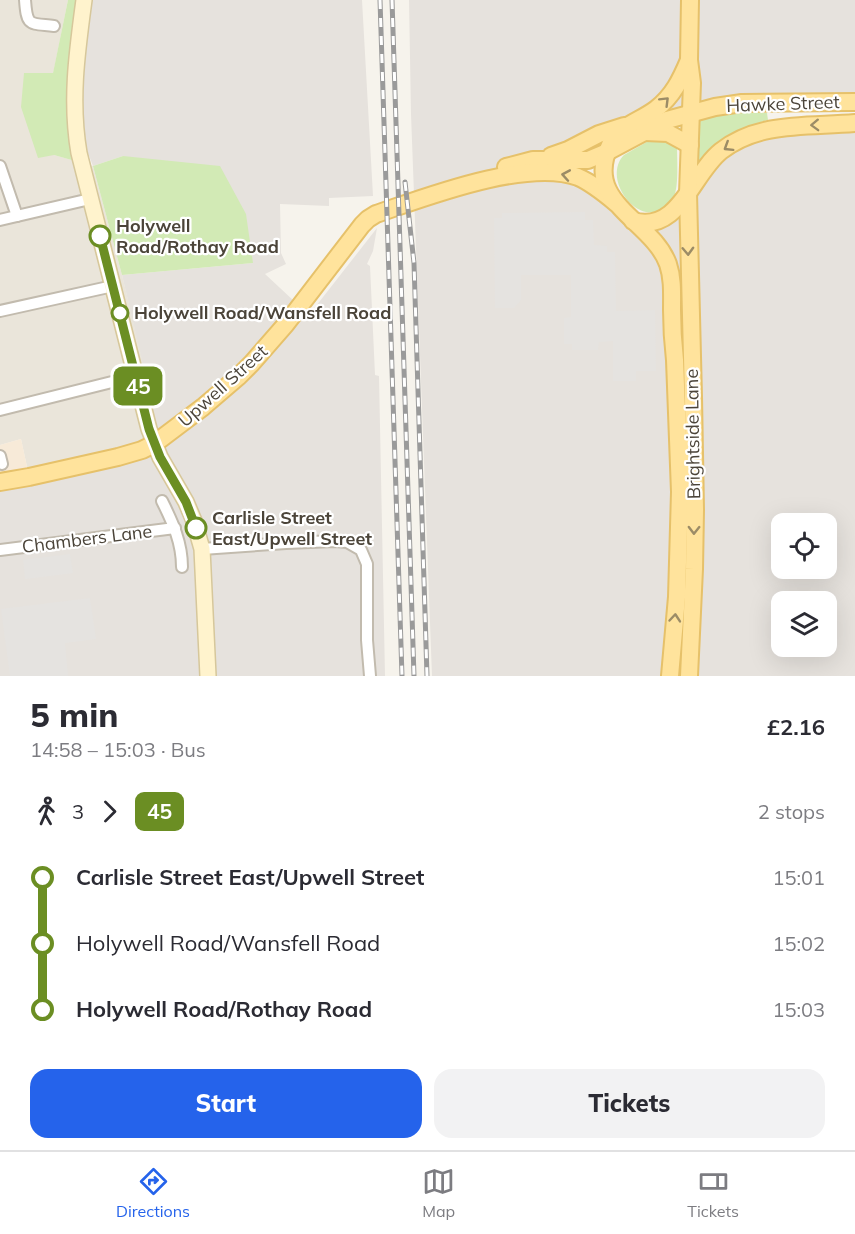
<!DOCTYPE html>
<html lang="en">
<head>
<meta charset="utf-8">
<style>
	body { margin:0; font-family:Mulish,sans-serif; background:#f2f2f3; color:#2b2b33; height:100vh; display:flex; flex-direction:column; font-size:22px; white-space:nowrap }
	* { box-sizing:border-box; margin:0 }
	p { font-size:20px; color:#7c7c81 }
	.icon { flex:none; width:33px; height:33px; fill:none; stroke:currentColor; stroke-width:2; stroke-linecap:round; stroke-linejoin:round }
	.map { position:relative; height:676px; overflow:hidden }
	.sheet { display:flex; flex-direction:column; background:#fff; flex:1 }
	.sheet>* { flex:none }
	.badge { padding:0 12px; border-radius:9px; font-size:21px; line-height:39px }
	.fabs { position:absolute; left:771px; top:513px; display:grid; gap:12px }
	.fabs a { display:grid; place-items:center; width:66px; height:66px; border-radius:12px; background:#fff; box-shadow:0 6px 24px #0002; font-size:30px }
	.map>.badge { position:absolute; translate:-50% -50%; box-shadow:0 0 0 3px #fff }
	.legs { display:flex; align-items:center; gap:9px; height:66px; padding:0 30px; font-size:20px }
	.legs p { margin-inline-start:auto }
	.headline { display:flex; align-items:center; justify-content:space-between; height:102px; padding:0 30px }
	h1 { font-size:33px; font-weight:800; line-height:45px }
	.action { display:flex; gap:12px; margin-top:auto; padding:12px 30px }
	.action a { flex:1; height:69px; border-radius:18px; background:#2563eb; color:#fff; font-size:24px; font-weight:800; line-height:69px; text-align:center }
	.action a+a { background:#f2f2f3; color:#2b2b33 }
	ul { padding:0 30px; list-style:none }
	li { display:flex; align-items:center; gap:21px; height:66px; font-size:22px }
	li i { display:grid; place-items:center; width:9px; height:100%; margin:0 8px; background:currentColor }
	li i::after { content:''; width:15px; height:15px; margin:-8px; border:4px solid; border-radius:50%; background:#fff }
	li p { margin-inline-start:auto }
	li:first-child i { background:linear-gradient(#0000 50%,currentColor 0) }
	li:last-child i { background:linear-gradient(currentColor 50%,#0000 0) }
	.tab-bar { display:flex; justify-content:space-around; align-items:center; height:84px; border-top:2px solid #e1e1e2; background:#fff; font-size:16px; color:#7c7c81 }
	.tab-bar a { display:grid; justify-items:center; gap:3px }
	.tab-bar .current { color:#2563eb }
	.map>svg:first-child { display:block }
	.residential { fill:#eae5da }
	.commercial { fill:#f7ead8 }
	.industrial { fill:#e6e2dd; fill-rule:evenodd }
	.green { fill:#d2eab5 }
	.parking { fill:#e5e3e0 }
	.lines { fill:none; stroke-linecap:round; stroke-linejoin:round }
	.street-casing { stroke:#c2bbae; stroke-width:14 }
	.secondary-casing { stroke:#d6c79b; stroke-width:18 }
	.primary-casing { stroke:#e6c16a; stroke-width:20 }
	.street { stroke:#fff; stroke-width:10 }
	.secondary { stroke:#fff3cd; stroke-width:15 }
	.primary { stroke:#ffe39c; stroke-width:16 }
	.rail-casing { stroke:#9a9a9a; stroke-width:5 }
	.rail { stroke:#fff; stroke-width:3; stroke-dasharray:9; stroke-linecap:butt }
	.oneway { stroke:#9c8c66 }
	.line-1-casing { stroke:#fff; stroke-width:14 }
	.line-1 { stroke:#6b8e23; stroke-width:9 }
	.stop-1-dot { fill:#fff; stroke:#6b8e23; stroke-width:3 }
	.labels { text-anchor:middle; stroke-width:4.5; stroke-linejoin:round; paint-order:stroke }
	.street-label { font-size:18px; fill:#4b4439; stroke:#fff }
	.stop-label { font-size:18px; font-weight:bold; fill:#4b4439; stroke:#fff; text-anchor:start }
</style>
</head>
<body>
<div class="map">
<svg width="855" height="676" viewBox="0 0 855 676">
	<rect width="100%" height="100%" fill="#f6f3ec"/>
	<path class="residential" d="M0 0H68L53 74 54 155 93 166 122 275 161 437 29 476 21 439 0 445Z"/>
	<path class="commercial" d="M21 439 29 476 0 481V445Z"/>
	<g class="industrial">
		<path d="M88 0H362L373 196 329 198V206L280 204 281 253 286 264 265 274 309 315 377 228 373 251 367 264 370 266 375 375 379 376 385 676H0V481L160 437 122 275 253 263 123 156 93 166 80 132V56Z"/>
		<path d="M409 0H855V102L715 107 607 152 533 160 571 176 652 222 733 143 855 123V676H432L411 114ZM782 524H826V568H782ZM782 602H826V646H782Z"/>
	</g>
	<g class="green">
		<path d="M68 0H78L67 102 75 161 54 155 38 158 21 107 24 73H53Z"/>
		<path d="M745 111 767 113 768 120C738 128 715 143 696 167L697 119 718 114Z"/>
		<path d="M659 135 677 146C677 160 679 185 674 197 672 202 669 204 665 207 638 229 601 178 624 155Z"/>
		<path d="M123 156 220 166 246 214 253 263 122 275 93 166Z"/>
	</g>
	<g class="parking">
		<path d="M585 212V220H593L594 245 607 246V252H615L616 311 655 310 656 371H636V381H613V341L599 342 598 350H572V344H564V318L571 317V275H521V300L514 308H495L494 218H502V213Z"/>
		<path d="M70 554 73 573 25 579 23 560Z"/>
		<path d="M90 598 96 639 65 643 68 676H10L1 609Z"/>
	</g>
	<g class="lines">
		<g class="street-casing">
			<g id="street">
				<path d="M25 0C27 27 29 23 54 26"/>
				<path d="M0 166 17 216"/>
				<path d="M0 220 90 199"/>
				<path d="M0 311 113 286"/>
				<path d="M0 410 136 376"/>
				<path d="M0 456 2 464"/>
				<path d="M162 501C173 523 182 543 182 567"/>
				<path d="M202 549 286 543 335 541 347 542 361 550 367 564V640L370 676"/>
				<path d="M0 550 175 528"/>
			</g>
		</g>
		<g class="secondary-casing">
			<path id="secondary" d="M84 0C77 52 70 101 79 153L149 429 160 457 186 502 194 521 202 549 208 676"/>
		</g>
		<g class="primary-casing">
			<g id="primary">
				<path d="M645 132 668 133 690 145"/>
				<path d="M551 156 568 150 599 134 624 126"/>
				<path d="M506 167 533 160H588L607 152 667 120 715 107 742 103 855 102"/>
				<path d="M633 221C679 234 692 174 721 151 759 121 809 127 855 123"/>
				<path d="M0 482 29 477 118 457 142 450 154 444 203 407 238 377 252 363 286 324 362 225 368 219 376 214C426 197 527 158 578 177 592 183 604 193 616 203"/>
				<path d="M670 676 677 597 680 492 675 360C673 343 672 327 672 310 672 294 673 279 668 264 652 220 582 203 610 145 621 124 639 122 656 109 673 96 681 79 689 60"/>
				<path d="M689 676 694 569 695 510 693 397 688 193 692 83 689 60 690 0"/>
			</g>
		</g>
		<use href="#street" class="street"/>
		<use href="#secondary" class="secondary"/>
		<use href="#primary" class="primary"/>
		<g class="rail-casing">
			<g id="rail">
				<path d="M380 0 402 676"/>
				<path d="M392 0 414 676"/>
				<path d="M405 182 414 263 427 676"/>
			</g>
		</g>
		<use href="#rail" class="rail"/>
	</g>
	<defs><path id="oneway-chevron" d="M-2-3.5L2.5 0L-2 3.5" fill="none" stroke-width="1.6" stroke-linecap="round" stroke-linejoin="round" transform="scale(1.5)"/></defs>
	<g class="oneway">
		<use href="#oneway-chevron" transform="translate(665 101) rotate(-45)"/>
		<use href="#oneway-chevron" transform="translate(815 125) rotate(178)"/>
		<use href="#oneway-chevron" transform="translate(728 147) rotate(148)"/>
		<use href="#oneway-chevron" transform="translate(566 175) rotate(-170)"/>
		<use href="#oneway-chevron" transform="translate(688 251) rotate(88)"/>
		<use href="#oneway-chevron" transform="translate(694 530) rotate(91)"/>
		<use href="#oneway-chevron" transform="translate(675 618) rotate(-85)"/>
	</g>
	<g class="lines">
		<g class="line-1-casing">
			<path id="line-1" d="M100 236 149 429 160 457 186 502 196 528"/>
		</g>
		<use href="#line-1" class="line-1"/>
	</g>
	<g class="stop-1-dot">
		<circle cx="100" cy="236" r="10"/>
		<circle cx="120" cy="313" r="8"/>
		<circle cx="196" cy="528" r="10"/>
	</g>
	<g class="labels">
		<g class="street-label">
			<text transform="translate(783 104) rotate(-2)" y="6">Hawke Street</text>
			<text transform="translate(223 386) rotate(-42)" y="6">Upwell Street</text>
			<text transform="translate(693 434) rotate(-91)" y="6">Brightside Lane</text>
			<text transform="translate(87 539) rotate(-7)" y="6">Chambers Lane</text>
		</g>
		<g class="stop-label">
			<text x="116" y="232">Holywell<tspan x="116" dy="21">Road/Rothay Road</tspan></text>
			<text x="134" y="319">Holywell Road/Wansfell Road</text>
			<text x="212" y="524">Carlisle Street<tspan x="212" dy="21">East/Upwell Street</tspan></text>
		</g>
	</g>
</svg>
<div class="fabs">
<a><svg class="icon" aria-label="locate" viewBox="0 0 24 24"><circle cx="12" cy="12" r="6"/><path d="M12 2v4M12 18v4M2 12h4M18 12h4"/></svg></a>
<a><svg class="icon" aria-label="layers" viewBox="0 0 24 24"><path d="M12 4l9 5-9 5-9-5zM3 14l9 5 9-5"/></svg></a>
</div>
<b class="badge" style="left:138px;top:386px;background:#6b8e23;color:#fff">45</b>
</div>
<section class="sheet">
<div class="headline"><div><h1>5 min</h1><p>14:58 – 15:03 · Bus</p></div><b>£2.16</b></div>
<div class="legs"><svg class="icon" aria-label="walk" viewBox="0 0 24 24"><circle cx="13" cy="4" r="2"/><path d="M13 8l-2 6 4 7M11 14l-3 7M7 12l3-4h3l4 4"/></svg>3<svg class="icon" aria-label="forward" viewBox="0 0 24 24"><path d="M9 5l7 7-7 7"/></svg><b class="badge" style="background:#6b8e23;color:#fff">45</b><p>2 stops</p></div>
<ul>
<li><i style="color:#6b8e23"></i><b>Carlisle Street East/Upwell Street</b><p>15:01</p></li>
<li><i style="color:#6b8e23"></i><span>Holywell Road/Wansfell Road</span><p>15:02</p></li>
<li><i style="color:#6b8e23"></i><b>Holywell Road/Rothay Road</b><p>15:03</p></li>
</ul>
<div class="action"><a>Start</a><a>Tickets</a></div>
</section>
<nav class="tab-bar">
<a class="current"><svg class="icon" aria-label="directions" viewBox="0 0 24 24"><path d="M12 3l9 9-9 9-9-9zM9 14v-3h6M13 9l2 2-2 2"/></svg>Directions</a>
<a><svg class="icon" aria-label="map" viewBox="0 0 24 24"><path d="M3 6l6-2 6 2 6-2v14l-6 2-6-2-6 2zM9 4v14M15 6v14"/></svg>Map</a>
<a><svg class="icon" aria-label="tickets" viewBox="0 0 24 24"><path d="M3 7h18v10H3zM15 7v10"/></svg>Tickets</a>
</nav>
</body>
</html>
